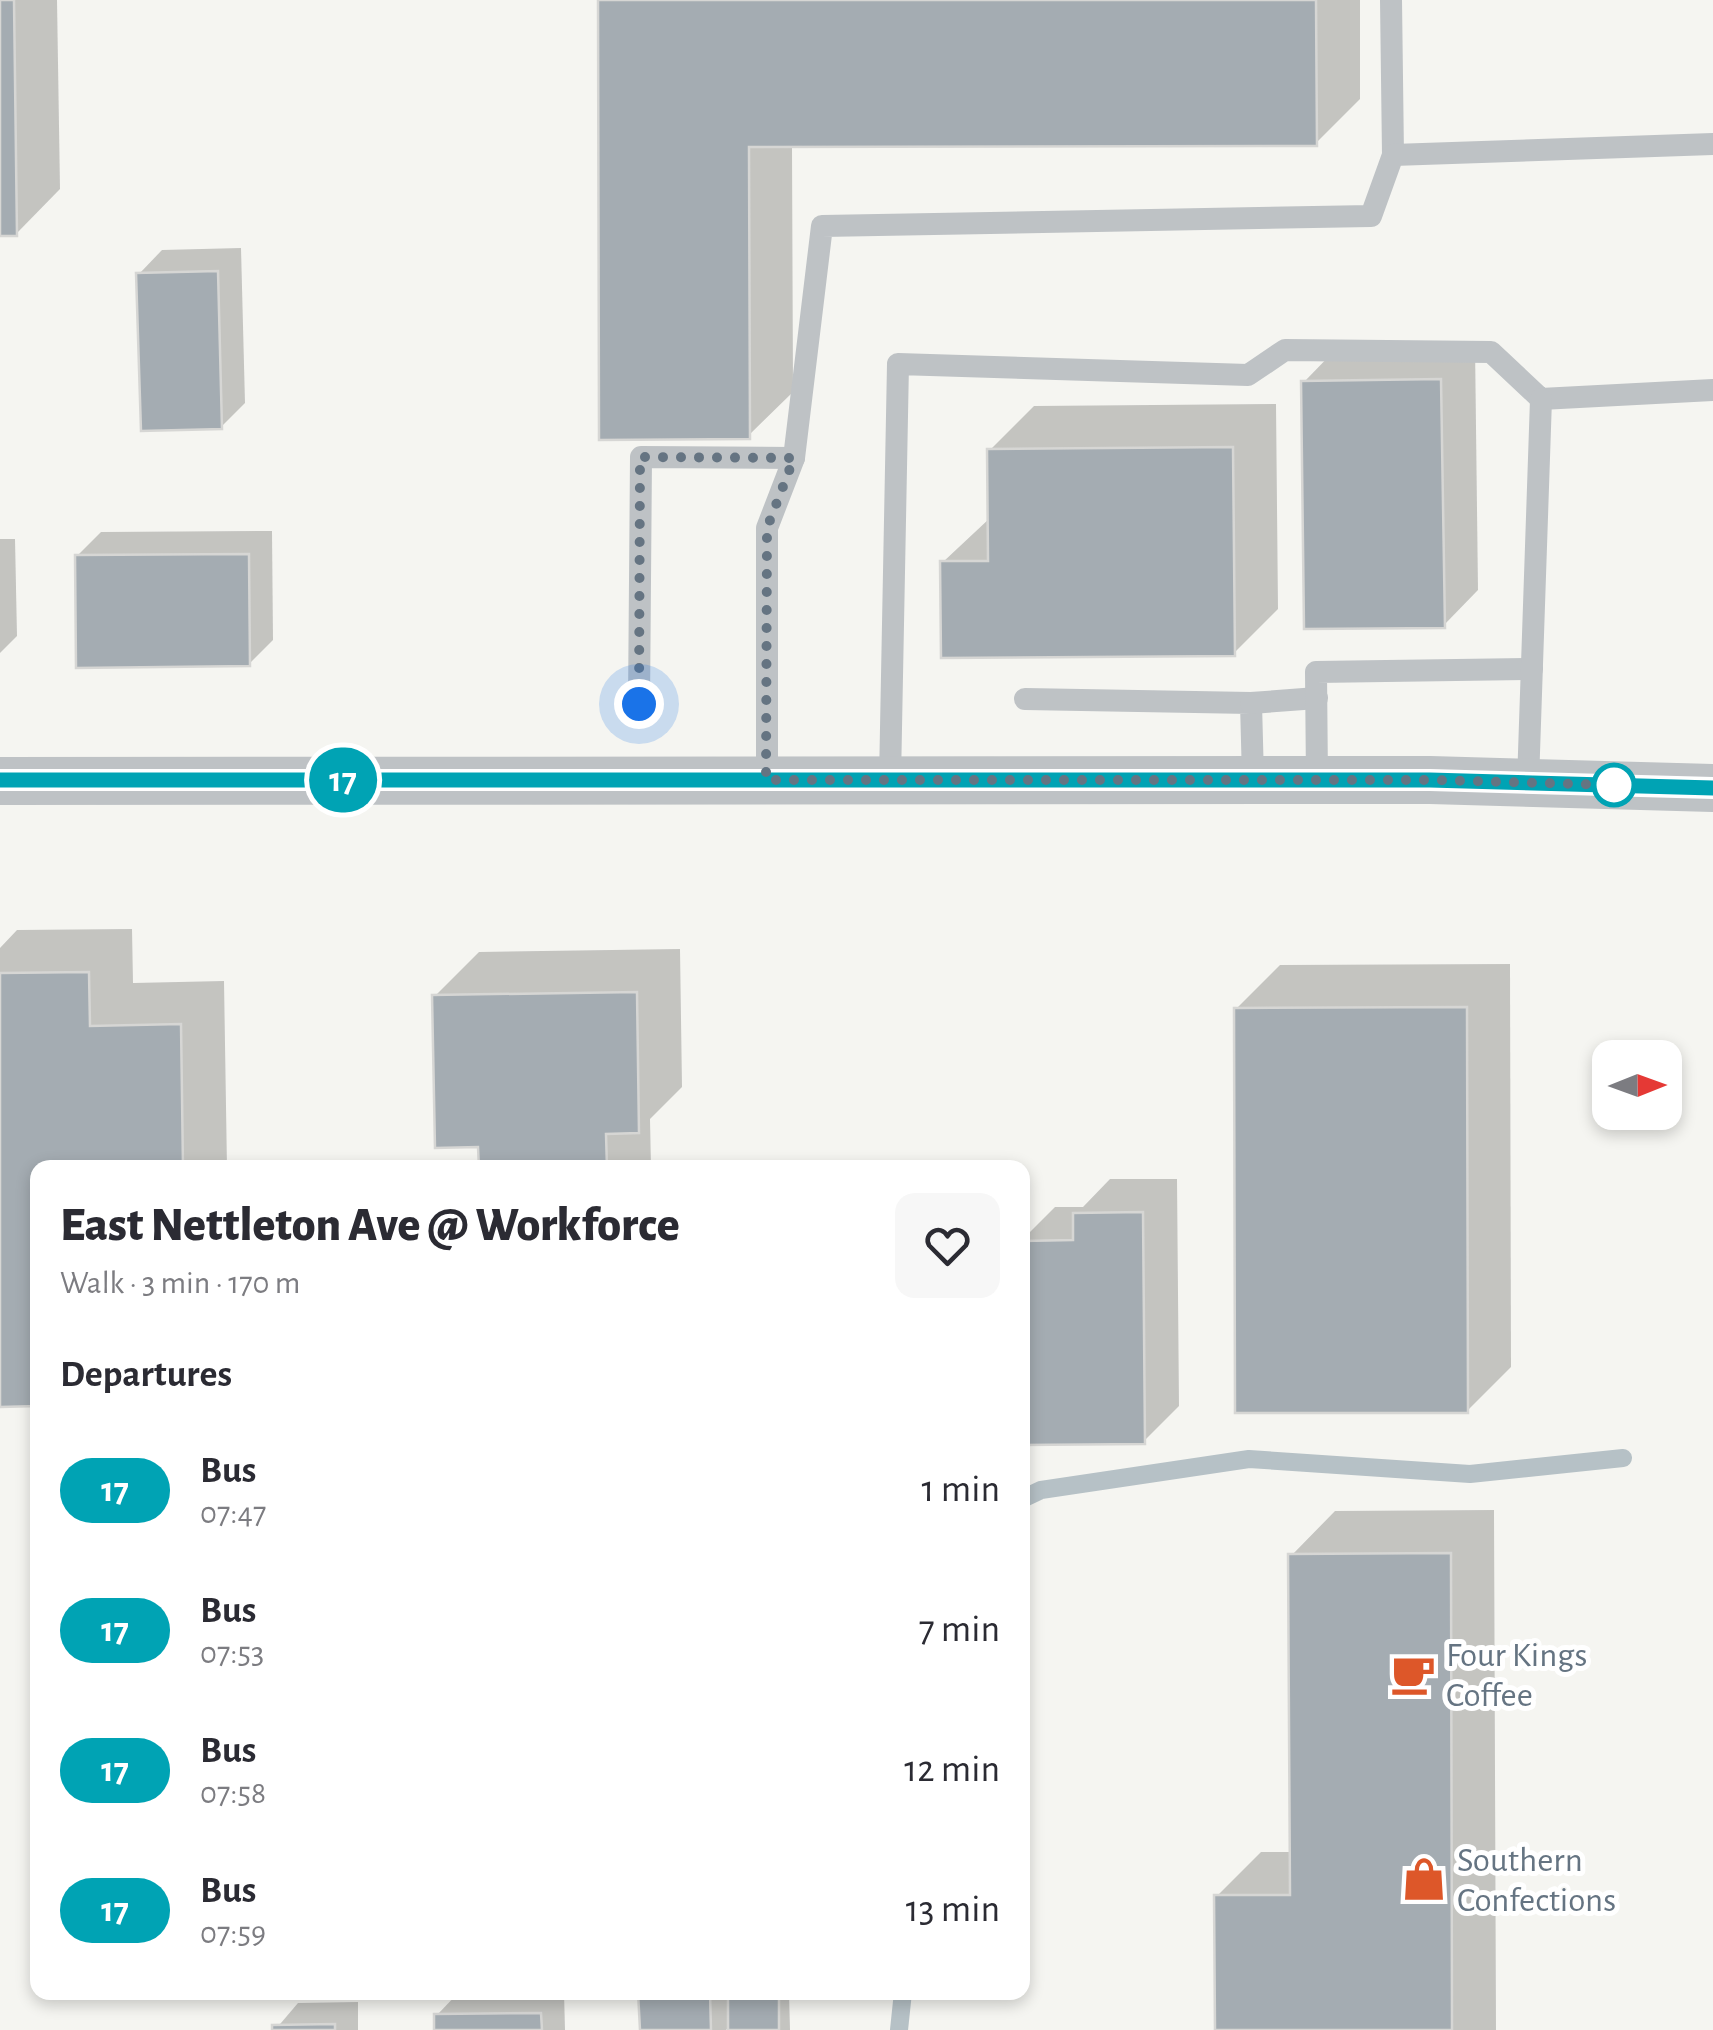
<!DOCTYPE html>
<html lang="en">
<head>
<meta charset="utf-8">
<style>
	body { margin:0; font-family:"Alegreya Sans",sans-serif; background:#f7f7f7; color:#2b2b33; height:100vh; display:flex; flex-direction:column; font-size:38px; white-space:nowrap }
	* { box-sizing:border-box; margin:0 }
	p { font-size:32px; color:#7c7c81 }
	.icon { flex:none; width:55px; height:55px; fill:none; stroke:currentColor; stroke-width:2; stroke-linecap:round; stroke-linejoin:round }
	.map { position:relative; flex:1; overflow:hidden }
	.side { position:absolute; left:30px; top:1160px; width:1000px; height:840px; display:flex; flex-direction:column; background:#fff; border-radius:20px; box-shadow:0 5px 15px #0003 }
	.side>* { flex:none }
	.badge { padding:0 20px; border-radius:32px; font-size:35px; line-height:65px }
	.needle { width:65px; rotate:89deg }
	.fabs { position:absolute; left:1592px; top:1040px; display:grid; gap:20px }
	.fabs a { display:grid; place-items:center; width:90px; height:90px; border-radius:20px; background:#fff; box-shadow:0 5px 15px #0003; font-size:50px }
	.you { position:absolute; width:50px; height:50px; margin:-25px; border:8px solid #fff; border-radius:50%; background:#1a73e8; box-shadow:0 0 0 15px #1a73e833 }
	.map>.badge { position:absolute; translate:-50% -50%; box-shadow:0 0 0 5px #fff }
	h2 { padding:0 30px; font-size:38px; line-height:90px }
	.round { display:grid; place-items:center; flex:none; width:105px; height:105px; border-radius:20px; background:#f7f7f7 }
	.overview { display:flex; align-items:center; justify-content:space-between; height:170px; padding:0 30px }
	h1 { font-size:48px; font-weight:800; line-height:75px }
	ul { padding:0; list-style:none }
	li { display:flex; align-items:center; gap:30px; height:140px; padding:0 30px }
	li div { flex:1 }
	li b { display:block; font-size:38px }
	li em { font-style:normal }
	li .badge { min-width:110px; font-weight:700; text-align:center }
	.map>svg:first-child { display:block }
	.shadow { fill:#0003 }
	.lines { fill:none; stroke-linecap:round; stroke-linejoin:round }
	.stream { stroke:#b6c1c6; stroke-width:18 }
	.building { fill:#a4acb2; stroke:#d6d6d4; stroke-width:2.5 }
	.service { stroke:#bec2c5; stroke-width:22 }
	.minor { stroke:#bec2c5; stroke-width:48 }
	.line-casing { stroke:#fff; stroke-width:22 }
	.line { stroke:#00a3b4; stroke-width:15 }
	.walk { stroke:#657482; stroke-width:10; stroke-dasharray:0 18 }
	.stop-dot { fill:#fff; stroke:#00a3b4; stroke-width:5 }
	.labels { text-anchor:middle; stroke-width:10; stroke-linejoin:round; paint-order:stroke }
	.poi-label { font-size:35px; fill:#657482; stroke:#fff; text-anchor:start }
</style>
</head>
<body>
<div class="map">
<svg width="1713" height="2030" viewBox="0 0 1713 2030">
	<rect width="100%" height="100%" fill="#f5f5f1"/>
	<g class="shadow">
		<path d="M0 0H57L60 189 16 234H0Z"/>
		<path d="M600 0H1360V99L1316 143 792 145 793 392 748 436Z"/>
		<path d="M241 248 245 403 221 427 139 274 162 250Z"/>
		<path d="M1475 345 1478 590 1444 625 1304 382 1338 347Z"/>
		<path d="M1276 404 1278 609 1234 653 943 562 990 518V450L1034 406Z"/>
		<path d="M272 531 273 640 249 664 77 556 101 532Z"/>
		<path d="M0 539H15L17 636 0 653Z"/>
		<path d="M132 929 133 983 224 981 227 1168H38L0 1404V948L17 930Z"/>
		<path d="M680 949 682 1087 650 1119 651 1168H481V1145L435 996 479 952Z"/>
		<path d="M1510 964 1511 1367 1467 1411 1236 1009 1280 965Z"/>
		<path d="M1110 1179H1177L1179 1406 1144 1441 1022 1443V1240L1055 1207H1083Z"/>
		<path d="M1494 1510 1496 2030H1217V1896L1261 1852H1293L1291 1556 1335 1511Z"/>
		<path d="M459 1992H564L565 2030H437V2015Z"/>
		<path d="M641 1992H789L790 2030H731V2025L726 2030H642Z"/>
		<path d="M358 2002V2030H275L298 2003Z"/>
	</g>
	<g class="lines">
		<g class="stream">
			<path d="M1022 1499 1041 1490 1249 1459 1470 1474 1623 1458"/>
			<path d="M899 2030 903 1992"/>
		</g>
	</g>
	<g class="building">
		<path d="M0 0H14L17 236H0Z"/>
		<path d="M598 0H1316L1317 146 749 147 750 439 599 440Z"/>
		<path d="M218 271 222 429 141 431 136 273Z"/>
		<path d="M1441 379 1445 628 1304 629 1301 381Z"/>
		<path d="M1233 447 1235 656 941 658 940 561H988L987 449Z"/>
		<path d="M249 554 250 666 76 668 75 555Z"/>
		<path d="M89 972 90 1026 181 1024 183 1168H38V1406L0 1407V973Z"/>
		<path d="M637 992 639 1133 606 1134 607 1168H479L478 1147 435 1148 432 995Z"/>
		<path d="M1467 1007 1468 1413H1235L1234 1008Z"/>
		<path d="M1143 1212 1145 1444 1022 1445V1241L1073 1240V1213Z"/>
		<path d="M1451 1553 1452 2030H1215L1214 1895H1290L1288 1554Z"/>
		<path d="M638 1992H710L711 2030H640Z"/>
		<path d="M779 1994V2030H728V1995Z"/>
		<path d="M541 2013 542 2030H434V2014Z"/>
		<path d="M335 2024V2030H272V2025Z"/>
	</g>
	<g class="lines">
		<g class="service">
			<path d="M1391 0 1393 155"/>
			<path d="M1025 699 1251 703 1253 779"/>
			<path d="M1251 703 1317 698"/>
			<path d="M639 704 641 457 794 458"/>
			<path d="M767 780V528L794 458 822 226 1371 216 1393 155 1713 144"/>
			<path d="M890 780 898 364 1248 375 1285 350 1491 352 1541 399 1713 390"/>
			<path d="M1317 780 1316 672 1532 669"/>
			<path d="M1528 782 1541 399"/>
		</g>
		<path class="minor" d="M0 781 1430 780 1713 788"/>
	</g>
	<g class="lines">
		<g class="line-casing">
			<path id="line" d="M0 780H1430L1713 788"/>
		</g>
		<use href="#line" class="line"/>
		<path class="walk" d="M639 704 640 457 794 458 767 528 766 780H1430L1614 785"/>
	</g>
	<defs>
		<g id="cafe-bare" transform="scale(3.45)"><path d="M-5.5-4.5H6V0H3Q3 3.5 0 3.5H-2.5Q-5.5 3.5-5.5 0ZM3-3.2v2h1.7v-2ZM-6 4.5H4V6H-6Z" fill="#dd5729" stroke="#fff" stroke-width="2.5" paint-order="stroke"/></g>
		<g id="shop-bare" transform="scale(3.45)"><path d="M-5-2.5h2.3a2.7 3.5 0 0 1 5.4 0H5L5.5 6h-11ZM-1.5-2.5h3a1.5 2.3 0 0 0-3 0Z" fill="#dd5729" stroke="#fff" stroke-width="2.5" paint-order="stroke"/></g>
	</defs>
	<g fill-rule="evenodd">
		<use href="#cafe-bare" x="1413" y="1674"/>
		<use href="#shop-bare" x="1424" y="1879"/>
	</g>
	<circle class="stop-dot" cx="1614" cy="785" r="20"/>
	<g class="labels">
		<g class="poi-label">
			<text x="1446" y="1666">Four Kings<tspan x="1446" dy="40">Coffee</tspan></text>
			<text x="1457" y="1871">Southern<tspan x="1457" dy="40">Confections</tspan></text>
		</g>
	</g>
</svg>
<div class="fabs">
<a><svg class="needle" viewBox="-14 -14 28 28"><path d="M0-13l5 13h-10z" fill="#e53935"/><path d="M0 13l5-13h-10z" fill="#7c7c81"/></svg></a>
</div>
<div class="you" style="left:639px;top:704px"></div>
<b class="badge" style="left:343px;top:780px;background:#00a3b4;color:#fff">17</b>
<section class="side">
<div class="overview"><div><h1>East Nettleton Ave @ Workforce</h1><p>Walk · 3 min · 170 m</p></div><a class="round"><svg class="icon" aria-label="heart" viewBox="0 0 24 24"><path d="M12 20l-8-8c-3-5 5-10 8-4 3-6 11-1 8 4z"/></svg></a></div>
<h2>Departures</h2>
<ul>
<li><span class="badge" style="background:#00a3b4;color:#fff">17</span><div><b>Bus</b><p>07:47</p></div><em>1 min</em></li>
<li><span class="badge" style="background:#00a3b4;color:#fff">17</span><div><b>Bus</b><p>07:53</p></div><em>7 min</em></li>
<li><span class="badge" style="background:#00a3b4;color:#fff">17</span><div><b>Bus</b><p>07:58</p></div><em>12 min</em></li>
<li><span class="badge" style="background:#00a3b4;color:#fff">17</span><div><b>Bus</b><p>07:59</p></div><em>13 min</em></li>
</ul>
</section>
</div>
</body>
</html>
